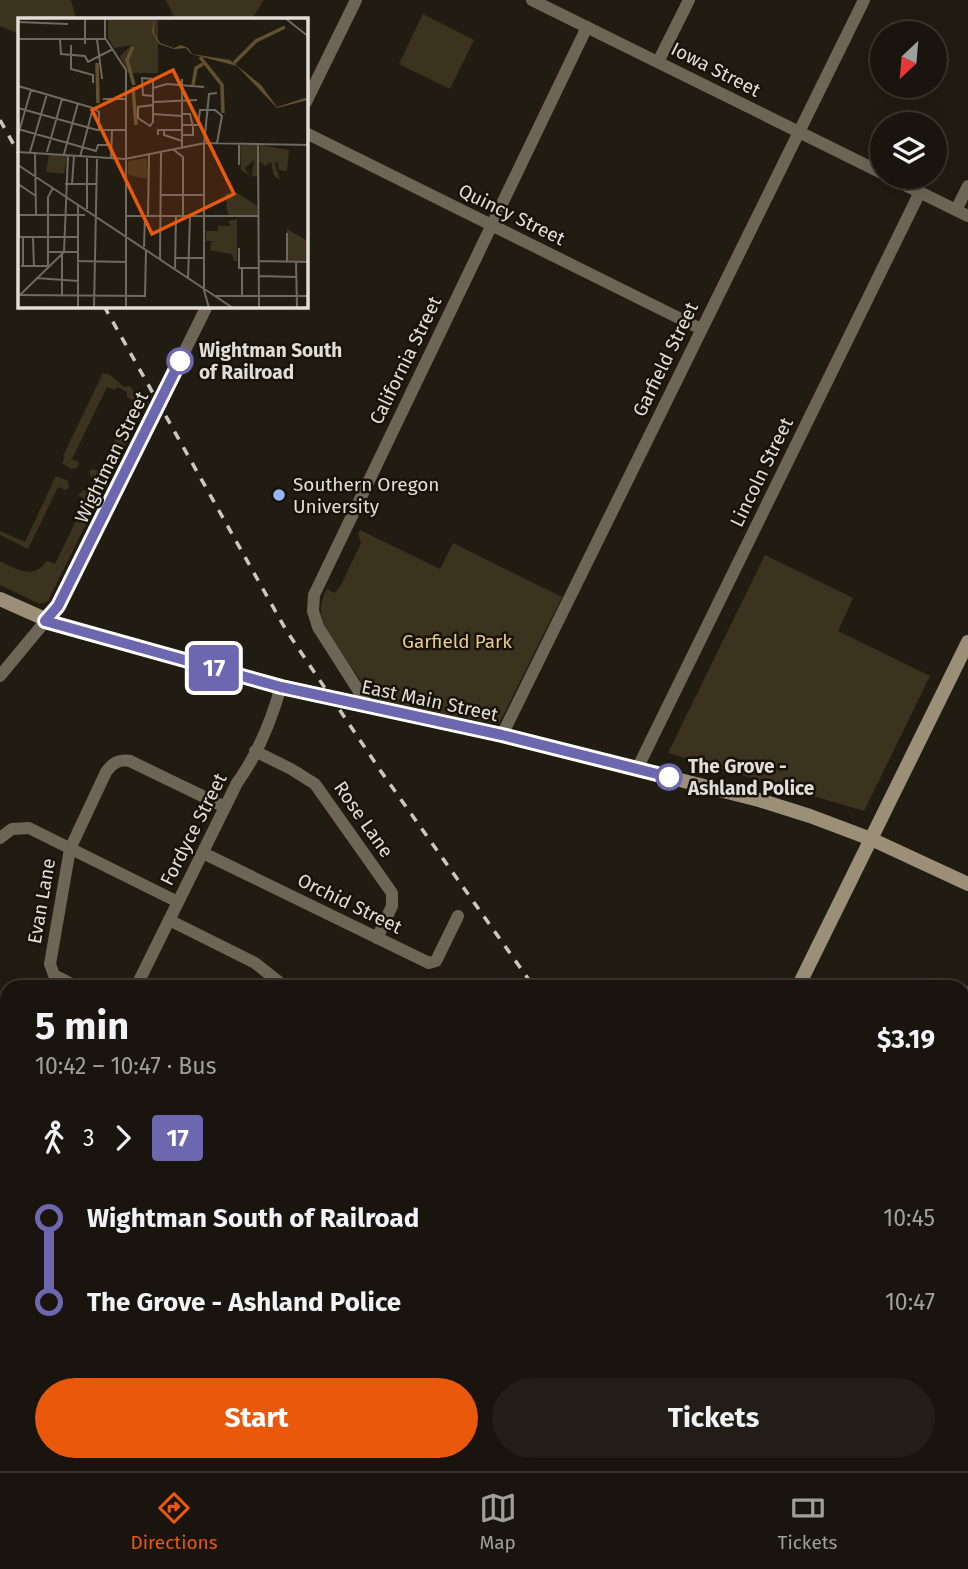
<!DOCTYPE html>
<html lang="en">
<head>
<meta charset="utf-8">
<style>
	body { margin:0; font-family:"Fira Sans",sans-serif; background:#221e17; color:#f1f3f6; height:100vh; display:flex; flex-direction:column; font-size:26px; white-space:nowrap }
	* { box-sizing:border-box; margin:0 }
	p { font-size:23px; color:#9f9f9e }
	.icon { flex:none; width:38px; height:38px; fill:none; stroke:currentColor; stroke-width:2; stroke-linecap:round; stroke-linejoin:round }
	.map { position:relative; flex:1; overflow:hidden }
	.drawer { position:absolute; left:0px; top:980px; width:970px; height:492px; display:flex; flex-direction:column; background:#19150e; border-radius:21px 21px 0 0; box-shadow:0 7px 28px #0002,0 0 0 2px #37342e }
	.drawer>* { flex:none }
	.badge { padding:0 14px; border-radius:5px; font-size:24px; line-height:46px }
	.needle { width:46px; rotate:206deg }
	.buttons { position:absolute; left:870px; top:21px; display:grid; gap:14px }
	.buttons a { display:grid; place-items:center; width:77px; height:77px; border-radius:50%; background:#19150e; box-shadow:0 7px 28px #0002,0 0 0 2px #37342e; font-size:35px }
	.map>.badge { position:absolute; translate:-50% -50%; box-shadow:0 0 0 4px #fff }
	.legs { display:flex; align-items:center; gap:10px; height:77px; padding:0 35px; font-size:23px }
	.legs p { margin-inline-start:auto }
	.summary { display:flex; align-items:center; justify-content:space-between; height:119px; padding:0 35px }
	h1 { font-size:38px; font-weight:700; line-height:52px }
	.button { display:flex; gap:14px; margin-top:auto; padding:14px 35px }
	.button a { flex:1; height:80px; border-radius:42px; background:#ea580c; color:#fff; font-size:28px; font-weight:700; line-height:80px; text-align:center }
	.button a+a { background:#221e17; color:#f1f3f6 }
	ul { padding:0 35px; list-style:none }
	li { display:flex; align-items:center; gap:24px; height:84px; font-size:26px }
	li i { display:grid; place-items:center; width:10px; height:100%; margin:0 9px; background:currentColor }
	li i::after { content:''; width:18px; height:18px; margin:-9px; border:5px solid; border-radius:50%; background:#19150e }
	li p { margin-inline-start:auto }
	li:first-child i { background:linear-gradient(#0000 50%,currentColor 0) }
	li:last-child i { background:linear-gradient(currentColor 50%,#0000 0) }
	.tabs { display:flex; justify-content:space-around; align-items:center; height:98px; border-top:2px solid #37342e; background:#19150e; font-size:19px; color:#9f9f9e }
	.tabs a { display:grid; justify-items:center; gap:4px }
	.tabs .active { color:#ea580c }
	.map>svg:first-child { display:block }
	.green { fill:#3c331f }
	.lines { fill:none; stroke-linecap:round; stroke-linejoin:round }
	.stream { stroke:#887b61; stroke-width:3.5 }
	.street { stroke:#6d6556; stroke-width:12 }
	.secondary { stroke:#9c8f77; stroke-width:14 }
	.rail { stroke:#cac6c0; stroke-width:3.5; stroke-dasharray:9 9; stroke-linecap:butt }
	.line-1-casing { stroke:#fff; stroke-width:16 }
	.line-1 { stroke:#6c67af; stroke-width:10 }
	.stop-1-dot { fill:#fff; stroke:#6c67af; stroke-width:3.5 }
	.poi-dot { fill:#95b7fd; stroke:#171309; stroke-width:2.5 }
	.labels { text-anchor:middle; stroke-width:5; stroke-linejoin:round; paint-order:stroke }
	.street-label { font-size:19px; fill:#e1ddd7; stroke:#171309 }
	.stop-label { font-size:19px; font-weight:bold; fill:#e1ddd7; stroke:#171309; text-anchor:start }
	.poi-label { font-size:19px; fill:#e1ddd7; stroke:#171309; text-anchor:start }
	.park-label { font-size:19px; fill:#e8ca8d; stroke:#171309 }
	.inset-river { fill:none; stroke:#62512e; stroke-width:3.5 }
	.inset-road { fill:none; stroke:#6e6961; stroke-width:2 }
	.view { fill:#e8590c; fill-opacity:0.15; stroke:#e8590c; stroke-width:3.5 }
	.inset-edge { fill:none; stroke:#e1ddd7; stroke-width:3.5 }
</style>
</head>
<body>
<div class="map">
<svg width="968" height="1471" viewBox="0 0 968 1471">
	<rect width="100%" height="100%" fill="#211c12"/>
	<g class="green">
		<path d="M0 0H71L76 19H19V34L0 26Z"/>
		<path d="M166 0H264L252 19H175Z"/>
		<path d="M423 14 474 40 450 89 399 64Z"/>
		<path d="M103 373 110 375 124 387 130 386 141 402 145 405 105 486 92 479 89 471 93 469 100 472 134 401 127 397V392L118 387 115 390 107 387 72 459 79 462 78 467 71 469 62 463 65 457 63 456Z"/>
		<path d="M56 476 68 481 69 487 66 490 58 487 28 549 0 535V531L25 542Z"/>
		<path d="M84 490 100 496 48 601 40 604 0 585V561C18 570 32 580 47 561L55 564 86 500 78 495Z"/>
		<path d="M360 530 440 569 453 543 562 597 500 722 496 724 378 700 373 697 324 629C320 614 319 603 327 589L334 593 340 587 361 543 358 534Z"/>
		<path d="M765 555 853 598 838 631 930 676 864 811 668 753Z"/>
	</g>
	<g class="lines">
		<g class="stream">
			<path d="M482 1471 485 1465"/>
			<path d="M923 1471 926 1469"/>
		</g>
		<g class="street">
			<path d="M532 0 882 173"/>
			<path d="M658 62 689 0"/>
			<path d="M306 102 356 0"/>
			<path d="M306 133 701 329"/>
			<path d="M889 177 968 216"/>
			<path d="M956 210 968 186"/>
			<path d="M0 676 58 606 207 306"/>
			<path d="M369 707 318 627 313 611 314 595 587 27"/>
			<path d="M502 735 864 0"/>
			<path d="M255 751 291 769 315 784 392 893V906L377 938"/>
			<path d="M637 769 920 192"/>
			<path d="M0 838 12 829 29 828 178 902"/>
			<path d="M203 853 429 963 436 961 458 916"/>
			<path d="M169 920 255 963 279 982"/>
			<path d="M78 987 54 975 50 964 70 849 106 772C113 763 118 759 130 761L225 807"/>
			<path d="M136 987 237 783C257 755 272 719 281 686"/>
			<path d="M962 1003 968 992"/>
			<path d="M962 1053 968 1055"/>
			<path d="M0 1131 7 1134"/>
			<path d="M962 1228 968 1230"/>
			<path d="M0 1270 7 1255"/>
			<path d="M962 1299 968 1288"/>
			<path d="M962 1453 968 1447"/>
			<path d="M385 1465 398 1471"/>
			<path d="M697 1465 710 1471"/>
			<path d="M932 1465 940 1471"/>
			<path d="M247 1471 250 1465"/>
			<path d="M369 1471 372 1465"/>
		</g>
		<g class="secondary">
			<path d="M0 599 63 627 281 686 502 735 759 800 810 816 871 839 968 884"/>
			<path d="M798 987 968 642"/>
			<path d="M558 1471 561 1465"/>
		</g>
		<g class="rail">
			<path d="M0 120 19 154"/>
			<path d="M104 306 286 630 380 770 534 987"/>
			<path d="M869 1465 873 1471"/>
		</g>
	</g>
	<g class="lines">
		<g class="line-1-casing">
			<path id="line-1" d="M180 361 58 606 45 621 281 687 502 735 669 777"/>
		</g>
		<use href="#line-1" class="line-1"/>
	</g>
	<g class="stop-1-dot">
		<circle cx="180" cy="361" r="12"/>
		<circle cx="669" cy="777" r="12"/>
	</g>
	<circle class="poi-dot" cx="279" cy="495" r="7"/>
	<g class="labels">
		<g class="street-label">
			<text transform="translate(716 69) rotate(27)" y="7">Iowa Street</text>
			<text transform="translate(512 214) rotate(26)" y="7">Quincy Street</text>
			<text transform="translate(665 359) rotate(-64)" y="7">Garfield Street</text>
			<text transform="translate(405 360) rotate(-64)" y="7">California Street</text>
			<text transform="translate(111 457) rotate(-64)" y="7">Wightman Street</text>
			<text transform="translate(761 472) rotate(-64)" y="7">Lincoln Street</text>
			<text transform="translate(430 700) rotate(12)" y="7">East Main Street</text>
			<text transform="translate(364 819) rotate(55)" y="7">Rose Lane</text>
			<text transform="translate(193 829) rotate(-63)" y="7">Fordyce Street</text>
			<text transform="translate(41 901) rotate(-80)" y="7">Evan Lane</text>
			<text transform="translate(350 903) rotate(26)" y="7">Orchid Street</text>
		</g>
		<g class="stop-label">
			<text x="199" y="357">Wightman South<tspan x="199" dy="22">of Railroad</tspan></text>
			<text x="688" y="773">The Grove -<tspan x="688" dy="22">Ashland Police</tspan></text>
		</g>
		<g class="poi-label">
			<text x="293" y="491">Southern Oregon<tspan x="293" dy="22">University</tspan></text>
		</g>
		<g class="park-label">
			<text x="457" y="648">Garfield Park</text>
		</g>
	</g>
	<g transform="translate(18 18)">
		<rect width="290" height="290" fill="#211c12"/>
		<path d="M90 0H140V55H110L102 38 114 27 96 30 90 20ZM222 127H240V159L234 158 236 142 227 150 231 157 223 152ZM242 127 271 132 269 153 261 152 259 143 257 146 262 162 256 158 253 144 247 148 241 143ZM31 136 49 138 46 156 28 154ZM129 140V161L110 157V143ZM218 174 239 188V197H210L207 176ZM219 201V243H216L214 236 192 232 193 224 198 223H188V213H200V208H213L210 203ZM269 211 290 223V243H269Z" fill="#3c331f"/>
		<path d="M136 0V15L142 25 156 30 163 27 170 30 174 36 212 42 243 67 259 89 287 80 290 81V82L259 90 219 48 173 36 168 30 156 31 141 26 134 14Z" fill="#62512e"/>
		<path class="inset-river" d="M115 29 109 42 116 67M182 39 204 67 205 95M79 45 80 85M216 45 238 23 267 9M175 67 178 50 185 46M115 69 118 107"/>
		<path class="inset-road" d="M87 0V20L108 52V290M267 0 291 19M0 4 50 6M0 21H87M42 21 43 36 67 38 70 44 95 31M79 21 84 61M67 26V0M53 27V51L75 57V65M164 61V130M0 68 75 90M135 70 149 66 186 69M85 81H108M135 84 179 82M135 87 120 89V100L132 108 135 104V61L124 60 125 77 135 78M0 90 79 112H108M75 90 81 94V112M135 96 164 98M164 96H172L175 109V117H164M164 107H180L182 92H197L204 98 199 125M0 111 78 133 80 127H93M146 112V117L164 123M0 117 13 72M140 117V112H164M240 125 241 290M156 132 165 139V198M0 134 107 141 187 125 291 127M12 134 29 76M17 134 18 197M29 134 44 81M46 136 60 85M62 139 75 90M93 141 94 112M0 147 215 290M221 147V125M0 166 18 178M47 166H79M54 166 56 138M143 177H186M60 187V290M69 191V140M0 197H67M1 197V219M108 198H241M130 198 131 137M269 215V244M0 219H59M5 220V248M15 220 16 249M126 229 127 198M221 230V250H241M30 234H59M44 237V277M158 240H186M142 242 143 135M59 243 108 244M241 243 291 244M278 244 279 290M3 248H30V179L35 170M157 250 158 198M224 250V277M241 258 278 259M18 260 60 263M170 261 172 198M0 277 127 278 128 233M2 277 46 234 50 137M197 278H291M290 278V244M76 290 79 141M191 290 186 272V127L191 76 199 75"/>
		<path class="view" d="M155 52 216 176 134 216 74 92Z"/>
		<rect width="290" height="290" class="inset-edge"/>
	</g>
</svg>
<div class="buttons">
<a><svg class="needle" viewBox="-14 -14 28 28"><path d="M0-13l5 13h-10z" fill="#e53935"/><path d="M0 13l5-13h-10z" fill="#9f9f9e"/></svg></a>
<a><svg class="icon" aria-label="layers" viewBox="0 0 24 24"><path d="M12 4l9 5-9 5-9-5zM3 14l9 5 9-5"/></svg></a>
</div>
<b class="badge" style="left:214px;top:668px;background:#6c67af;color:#fff">17</b>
<section class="drawer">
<div class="summary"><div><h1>5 min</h1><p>10:42 – 10:47 · Bus</p></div><b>$3.19</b></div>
<div class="legs"><svg class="icon" aria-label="walk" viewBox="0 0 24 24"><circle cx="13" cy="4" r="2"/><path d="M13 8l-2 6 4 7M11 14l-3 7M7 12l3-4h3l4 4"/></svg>3<svg class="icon" aria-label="forward" viewBox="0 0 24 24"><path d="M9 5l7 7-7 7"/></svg><b class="badge" style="background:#6c67af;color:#fff">17</b></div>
<ul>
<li><i style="color:#6c67af"></i><b>Wightman South of Railroad</b><p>10:45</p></li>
<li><i style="color:#6c67af"></i><b>The Grove - Ashland Police</b><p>10:47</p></li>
</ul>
<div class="button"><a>Start</a><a>Tickets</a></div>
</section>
</div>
<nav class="tabs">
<a class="active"><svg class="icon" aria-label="directions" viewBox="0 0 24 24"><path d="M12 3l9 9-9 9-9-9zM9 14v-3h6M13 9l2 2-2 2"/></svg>Directions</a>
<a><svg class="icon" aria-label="map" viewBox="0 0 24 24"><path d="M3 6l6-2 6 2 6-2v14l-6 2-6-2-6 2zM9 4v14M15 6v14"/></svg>Map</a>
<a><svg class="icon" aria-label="tickets" viewBox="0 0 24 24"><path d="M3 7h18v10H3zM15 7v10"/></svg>Tickets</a>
</nav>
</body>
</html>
